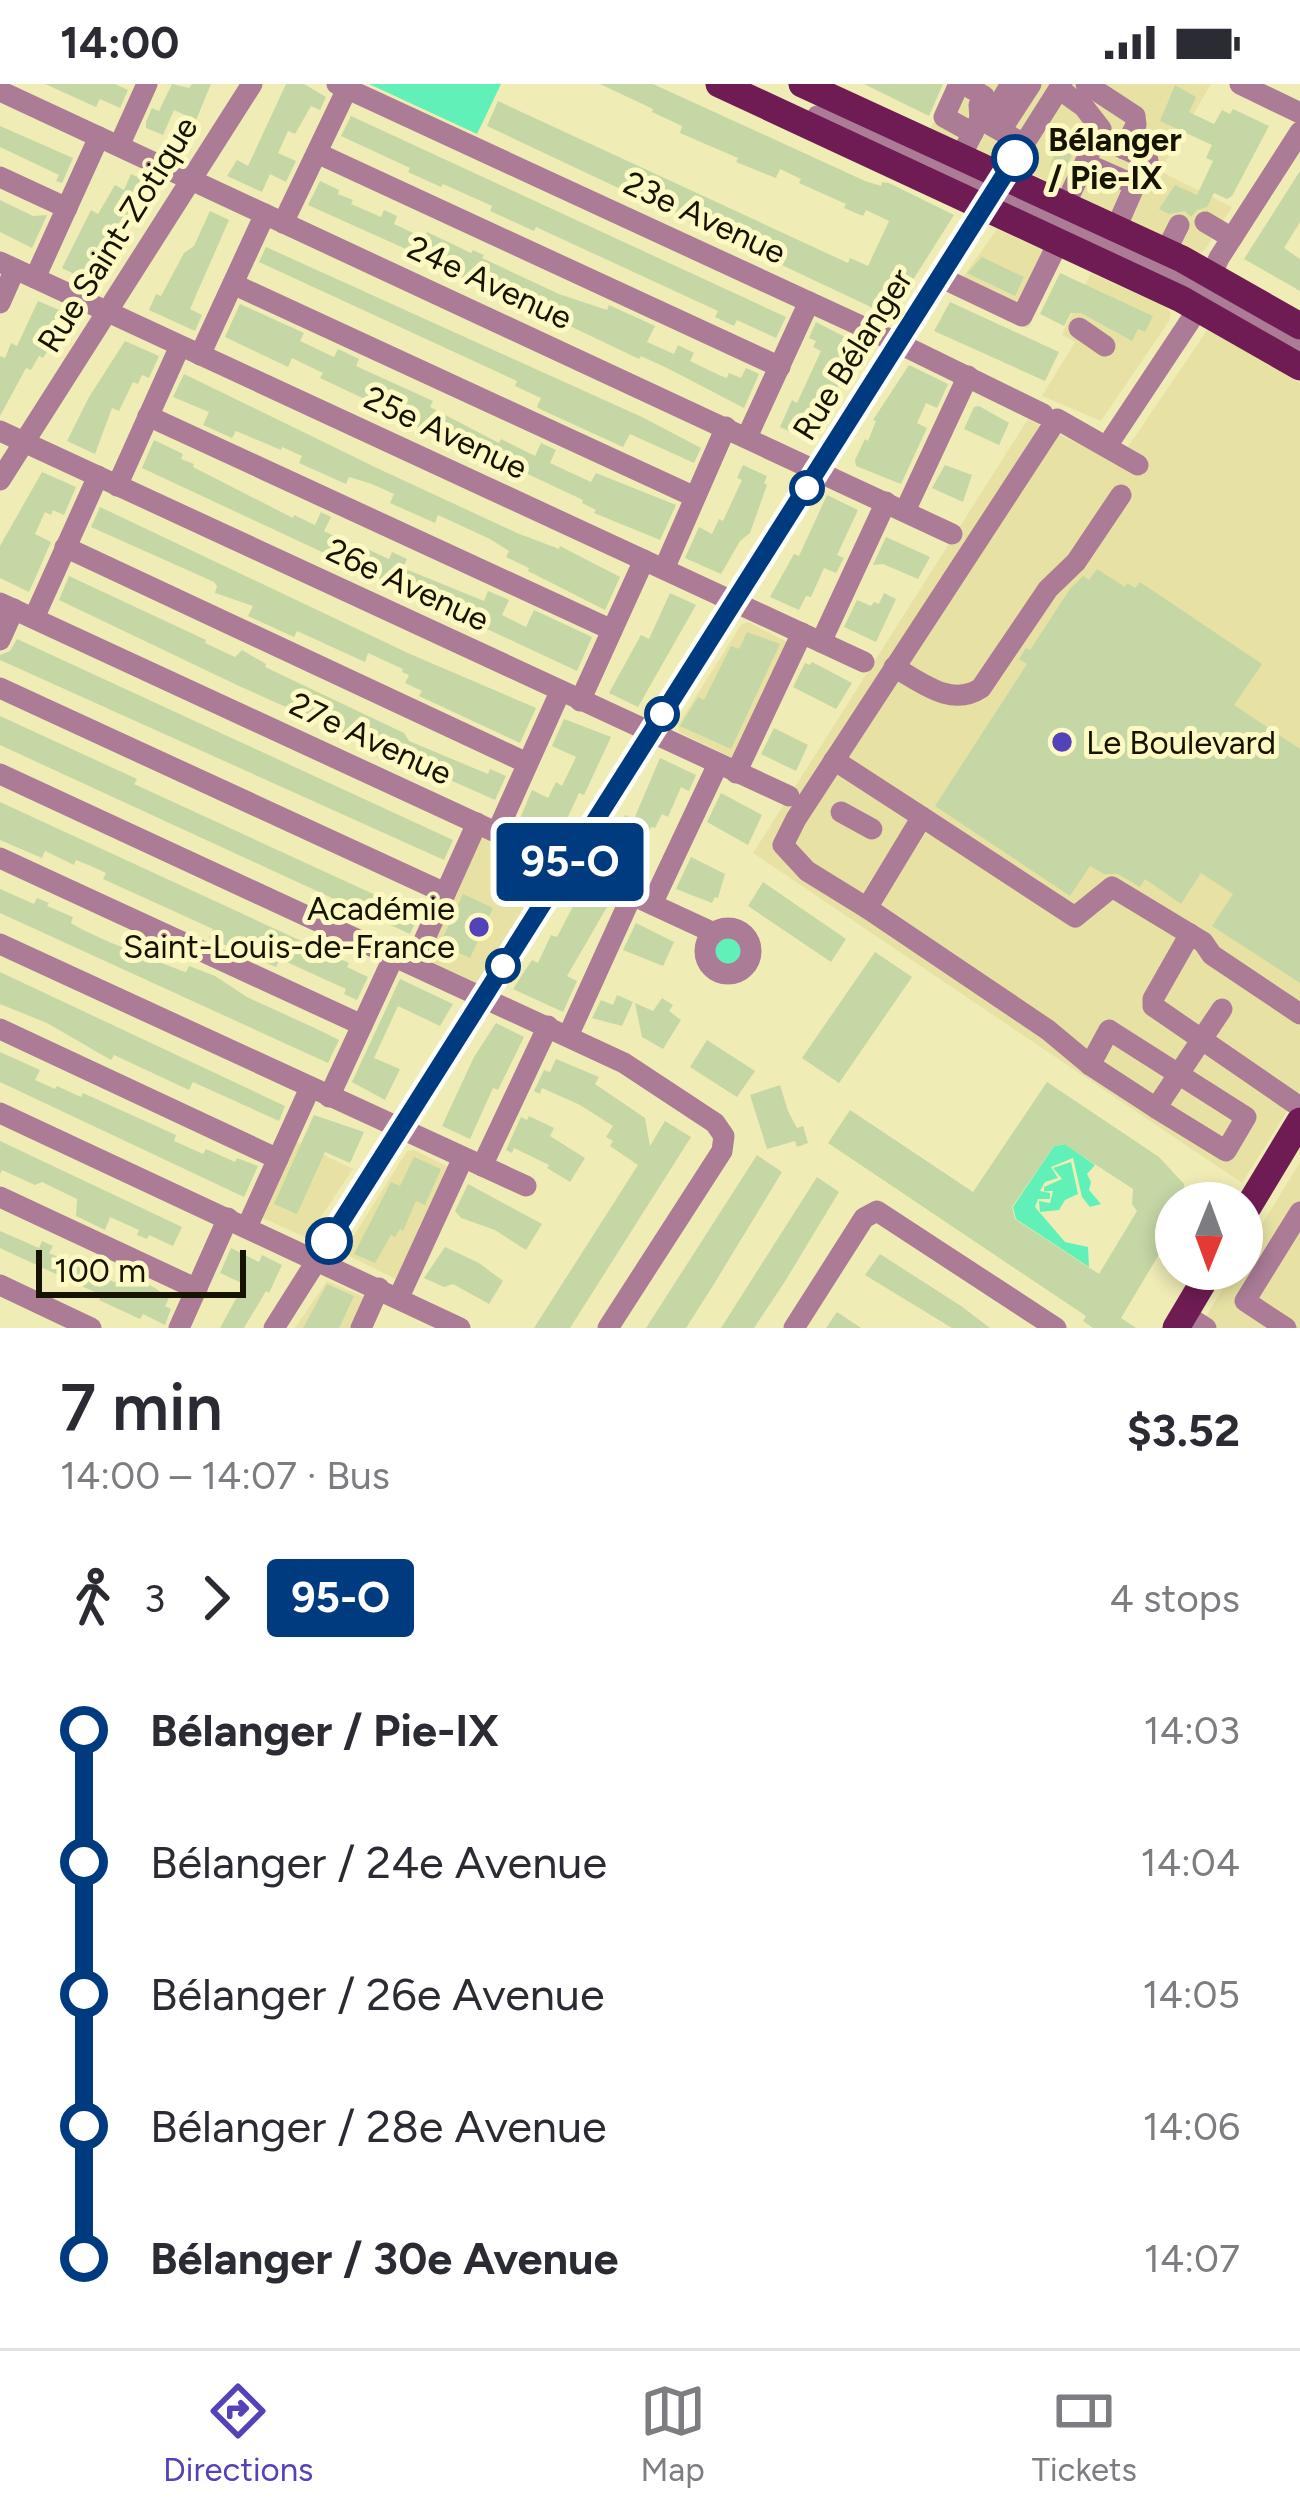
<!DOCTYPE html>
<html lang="en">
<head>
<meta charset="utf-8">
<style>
	body { margin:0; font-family:Figtree,sans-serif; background:#f7f7f7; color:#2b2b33; height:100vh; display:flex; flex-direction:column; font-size:45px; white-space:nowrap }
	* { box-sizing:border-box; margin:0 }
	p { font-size:39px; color:#7c7c81 }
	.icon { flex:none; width:66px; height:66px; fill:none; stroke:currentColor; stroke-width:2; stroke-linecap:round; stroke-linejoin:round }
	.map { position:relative; height:1244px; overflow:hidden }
	.panel { display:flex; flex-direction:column; background:#fff; flex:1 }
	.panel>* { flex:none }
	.badge { padding:0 24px; border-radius:9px; font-size:42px; line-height:78px }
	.needle { width:78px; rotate:181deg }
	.controls { position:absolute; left:1155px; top:1098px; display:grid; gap:24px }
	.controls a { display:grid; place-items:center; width:108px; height:108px; border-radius:50%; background:#fff; box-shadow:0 6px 18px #0003; font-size:60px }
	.scale { position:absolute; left:36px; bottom:30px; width:210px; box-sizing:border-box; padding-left:12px; border:6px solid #161302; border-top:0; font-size:33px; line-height:42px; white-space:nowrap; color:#161302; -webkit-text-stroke:9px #fdf9c3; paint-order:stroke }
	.map>.badge { position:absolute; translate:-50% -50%; box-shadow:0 0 0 6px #fff }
	.legs { display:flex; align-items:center; gap:18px; height:132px; padding:0 60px; font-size:39px }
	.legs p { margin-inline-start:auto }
	.head { display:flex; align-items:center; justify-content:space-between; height:204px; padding:0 60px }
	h1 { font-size:66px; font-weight:600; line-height:90px }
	ul { padding:0 60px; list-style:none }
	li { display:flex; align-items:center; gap:42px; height:132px; font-size:45px }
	li i { display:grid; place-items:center; width:18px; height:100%; margin:0 15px; background:currentColor }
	li i::after { content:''; width:30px; height:30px; margin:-15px; border:9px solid; border-radius:50%; background:#fff }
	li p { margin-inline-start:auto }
	li:first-child i { background:linear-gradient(#0000 50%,currentColor 0) }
	li:last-child i { background:linear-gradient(currentColor 50%,#0000 0) }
	.status { display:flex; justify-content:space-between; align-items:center; height:84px; padding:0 60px; background:#fff; direction:ltr }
	.status svg { height:33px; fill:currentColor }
	.dock { display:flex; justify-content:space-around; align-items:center; height:168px; border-top:3px solid #e1e1e2; background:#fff; font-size:33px; color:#7c7c81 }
	.dock a { display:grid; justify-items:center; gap:6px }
	.dock .current { color:#5442b9 }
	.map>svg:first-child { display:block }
	.built { fill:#e7e2a4 }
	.green { fill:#61f1b8 }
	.building { fill:#c5d7a5; fill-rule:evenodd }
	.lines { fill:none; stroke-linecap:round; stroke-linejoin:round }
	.minor { stroke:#ac7c97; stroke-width:21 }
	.major { stroke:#701c54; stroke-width:27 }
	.line-1-casing { stroke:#fff; stroke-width:27 }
	.line-1 { stroke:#003b80; stroke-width:18 }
	.stop-1-dot { fill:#fff; stroke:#003b80; stroke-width:6 }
	.poi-dot { fill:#5442b9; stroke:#fdf9c3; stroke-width:4.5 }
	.labels { text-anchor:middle; stroke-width:10; stroke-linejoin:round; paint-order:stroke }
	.stop-label { font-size:33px; font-weight:bold; fill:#161302; stroke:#fdf9c3; text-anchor:start }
	.street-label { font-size:33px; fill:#161302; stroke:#fdf9c3 }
	.poi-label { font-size:33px; fill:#161302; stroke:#fdf9c3; text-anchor:start }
</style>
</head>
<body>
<div class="status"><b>14:00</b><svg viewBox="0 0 49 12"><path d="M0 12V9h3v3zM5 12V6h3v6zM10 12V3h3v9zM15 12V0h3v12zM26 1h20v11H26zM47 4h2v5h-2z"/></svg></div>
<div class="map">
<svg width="1300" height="1244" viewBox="0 0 1300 1244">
	<rect width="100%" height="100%" fill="#f0ecb6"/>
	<g class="built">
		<path d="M952 0H1211L1160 87 1232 123 1204 167 1197 170 1032 90 929 47Z"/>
		<path d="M997 145 1061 174 1028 245 951 210Z"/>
		<path d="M1091 189 1166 223 1171 229 1169 237 1101 337 1042 312 1075 258 1062 251Z"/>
		<path d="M1208 245 1300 299V1007L1242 1099 753 769 1028 335 1117 379Z"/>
		<path d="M748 538 793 561 737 676 679 648 678 641 741 541Z"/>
		<path d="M477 739 568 781 484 912 413 881Z"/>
		<path d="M291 1055 353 1085 307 1154 256 1131Z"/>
		<path d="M414 1066 453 1085 402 1198 343 1169 407 1067Z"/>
		<path d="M1300 1078V1244H1199L1235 1185H1242V1173Z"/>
		<path d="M327 1197 369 1215 356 1244H295Z"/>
	</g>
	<g class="green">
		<path d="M369 0H501L477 50Z"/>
		<circle cx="727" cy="866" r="15"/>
		<path d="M1065 1060 1095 1081 1087 1090 1091 1098 1089 1106 1101 1120 1090 1123 1082 1113 1073 1074 1051 1083 1058 1094 1045 1098 1040 1107 1050 1109V1115H1038L1035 1123 1065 1158 1088 1163 1089 1183 1016 1135 1013 1123 1054 1062Z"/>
		<path d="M1071 1078 1078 1110 1065 1116 1059 1126 1040 1128 1039 1117 1050 1119 1053 1107H1044V1103L1062 1095 1053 1084Z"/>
	</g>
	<g class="building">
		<path d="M45 0H115L128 6 120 24 100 15 96 23Z"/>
		<path d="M172 0 189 4 192 0H211L196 36 174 26 163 51 146 44V38L152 24 159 27Z"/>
		<path d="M286 0H304L326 13 320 26 311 22 295 50 288 47 278 69 296 77 286 98 270 90 262 108 227 92 237 76 248 82Z"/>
		<path d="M600 0H653L865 97 881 102 882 98 889 99 954 131 890 232 487 42 498 17 848 179 850 174 868 182 889 137 866 126 863 132 844 124 846 120 799 99 801 95 780 85 776 94 736 78 738 74 680 49 682 42 652 28 653 25Z"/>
		<path d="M864 0H943L929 32Z"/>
		<path d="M1175 1 1196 13 1189 28 1214 40 1222 26 1230 30 1233 25 1269 42 1232 112 1227 115 1214 109 1207 123 1197 126 1191 133 1185 127 1169 130 1159 125 1175 101 1197 111 1213 77 1206 74 1212 61 1160 37Z"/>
		<path d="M351 32 786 233 776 254 737 236 734 242 715 233 718 227 536 143 534 147 490 127 492 122 443 100 441 103 408 88 410 84 341 52Z"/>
		<path d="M0 42 73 74 62 99 56 97 59 91 0 63Z"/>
		<path d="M1064 49 1079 56 1064 88 1050 81Z"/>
		<path d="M1300 87V138L1284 164 1300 175V207L1244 175Z"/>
		<path d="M131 90 146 97 123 142 117 139 92 193 88 197 62 184 91 126 98 130 115 101 124 106Z"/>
		<path d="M320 97 339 106 338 110 353 116 351 120 381 133 384 126 397 132 394 140 424 154 427 148 471 169 473 166 484 171 482 174 559 210 607 226 609 221 655 242 647 258 674 270 678 261 694 269 690 277 719 291 727 294 729 289 741 294 746 284 759 290 744 324 667 284 641 272 639 275 490 204 489 208 474 201 417 170 308 121Z"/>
		<path d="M0 116 33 132 47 131 32 164 0 148Z"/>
		<path d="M210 127 229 136 190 225 202 231 195 247 149 226 156 210 161 212 184 169 194 162Z"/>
		<path d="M266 163 644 334 701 364 694 379 630 350 623 363 542 326 537 323 541 314 515 302 517 297 259 178Z"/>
		<path d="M982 173 1024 193 1015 212 967 189Z"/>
		<path d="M1060 189 1153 232 1145 248 1138 245 1132 257 1081 229H1071L1064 242 1040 230Z"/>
		<path d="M38 217 64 228 57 244 61 246 43 274 39 272 31 286 26 284 0 332V272L5 274 11 259 17 262Z"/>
		<path d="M950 218 1059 268 1045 297 934 247Z"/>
		<path d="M240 220 304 249 300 257 334 273 338 265 359 275 356 282 433 317 430 323 499 359 501 355 535 372 541 359 556 366 550 379 591 398 596 389 676 421 660 456 594 429 596 426 582 419 583 416 466 361 420 346 407 335 320 294 323 289 292 274 288 283 225 253Z"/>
		<path d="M816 238 870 266 859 284 849 279 811 358 780 343 792 316 797 319 821 267 813 263 816 257 809 254Z"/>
		<path d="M125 257 159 272 149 294 142 291 138 300 133 298 119 327 112 324 95 370 67 357 89 313Z"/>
		<path d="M909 281 948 300 937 324 926 319 917 339 927 344 901 400 856 382 855 376 865 355 868 357 876 337 873 336Z"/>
		<path d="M184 290 379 385 517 449 559 465 560 462 620 493 605 526 528 487 529 484 506 473 509 467 490 455 438 431 435 439 390 419 394 410 372 400 349 393 346 400 299 379 302 372 282 363 281 366 236 347 232 354 203 341 209 328 173 313Z"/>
		<path d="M979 322 1009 339 999 361 964 345 974 323Z"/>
		<path d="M154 356 183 370 181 375 194 380 193 383 293 434 294 431 315 441 321 428 331 433 324 447 364 467 365 464 389 475 392 468 407 475 403 484 484 517 488 507 509 516 502 531 526 543 534 526 592 553 577 587 142 384Z"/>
		<path d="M743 381 767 392 764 399 767 401 750 449 740 457 721 490 685 474 699 443 712 450 719 435 723 437 742 396 737 394Z"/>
		<path d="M945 381 972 391 963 418 932 404Z"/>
		<path d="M42 388 76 403 64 431 53 426 51 431 45 428 35 450 51 458 29 508 0 494V462Z"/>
		<path d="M827 411 858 426 837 471 844 474 836 489 824 484 811 513 806 512 799 526 770 513 794 470 799 472Z"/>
		<path d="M100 423 410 570 536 624 520 659 419 612 422 607 405 599 409 591 402 588 403 585 368 569 365 578 297 547 294 553 248 532 253 522 215 509 217 502 214 498 91 443Z"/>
		<path d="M886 453 930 473 918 495 883 480 873 481Z"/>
		<path d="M1097 485 1125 503 1127 499 1135 504 1140 498 1262 580 1234 621 1300 665V899L1212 842 1233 810 1201 789 1181 820 1145 795 1140 803 1118 790H1104L1090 782 1070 812 935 722 1027 580 1019 575 1026 564 1030 566 1070 505 1083 492 1089 496Z"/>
		<path d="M69 492 206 556 205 559 235 573 242 566 266 580 265 583 404 649 409 657 488 690 490 685 506 692 495 716 239 602 59 516Z"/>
		<path d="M670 509 696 521 638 623 609 609 641 551 649 555Z"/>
		<path d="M884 509 896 515 876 558 844 543 857 516 871 522 874 518 879 520Z"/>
		<path d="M747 548 780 560 731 665 680 642 698 613 704 616 731 562 739 565Z"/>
		<path d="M17 555 453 756 444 776 0 576V571L10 567Z"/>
		<path d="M812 578 852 599 836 625 793 603 805 579 810 581Z"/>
		<path d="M0 632 137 695 134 700 419 831 410 850 0 661Z"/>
		<path d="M564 635 611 653 584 711 579 709 567 735 560 737 552 753 519 737 532 706 548 714 556 698 562 702 576 673 552 662Z"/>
		<path d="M774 644 808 661 796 687 761 670Z"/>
		<path d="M660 674 696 691 689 707 681 703 668 733 662 730 655 744 651 743 630 789 604 777 625 731 634 735Z"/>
		<path d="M721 709 762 731 748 761 707 738Z"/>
		<path d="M0 718 349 879 347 883 368 893 357 916 344 910 346 905 280 875 276 883 209 854 213 845 103 795 106 789 91 782 76 776 74 781 45 767 42 774 0 756Z"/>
		<path d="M691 773 725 790 718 814 715 813 712 819 676 805Z"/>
		<path d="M763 798 846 855 831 878 748 822Z"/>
		<path d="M0 805 34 820 37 814 49 819 47 822 73 833 71 839 81 845 109 858 182 887 186 888 189 882 215 892 247 913 319 946 339 956 328 979 0 829Z"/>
		<path d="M581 807 605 819 607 823 567 892 577 897 563 928 513 905 532 876 538 879 551 851 557 853Z"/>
		<path d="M463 810 493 824 470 874 440 860Z"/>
		<path d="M636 839 674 858 663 882 623 866Z"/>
		<path d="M875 868 912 893 839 999 802 974Z"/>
		<path d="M0 888 285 1022 279 1037 193 998 189 1006 114 971 111 976 47 939 0 920Z"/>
		<path d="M400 895 453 920 440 942 398 922 374 974 400 985 385 1016 352 998Z"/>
		<path d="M617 911 633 918 622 942 592 934 601 916 613 921Z"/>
		<path d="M662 914 673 921 669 927 681 936 663 965 642 953 635 919 653 927Z"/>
		<path d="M496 939 524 953 498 1006 493 1004 470 1055 442 1042 474 973Z"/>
		<path d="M707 956 755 987 737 1013 690 983Z"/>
		<path d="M0 968 40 986 35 996 55 1005 57 1002 81 1013 83 1009 176 1051 174 1057 203 1070 206 1065 235 1078 237 1074 258 1082 244 1113 0 998Z"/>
		<path d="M556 975 599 993 595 1000 645 1034 650 1062 665 1037 691 1053 570 1244H534L638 1081 610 1062 613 1057 606 1053 613 1042 580 1021 542 1004 540 1010 534 1007 544 986 550 988Z"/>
		<path d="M1047 998 1159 1073 1184 1100V1119H1176V1142L1121 1234 1136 1244H1093L1083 1237 1086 1232 828 1059 850 1026 973 1108ZM1064 1060 1133 1105 1132 1120 1137 1127 1099 1190 1015 1135 1012 1123 1054 1062Z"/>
		<path d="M780 1001 788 1027 797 1044 803 1042 808 1059 797 1063 795 1057 767 1065 750 1011Z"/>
		<path d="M314 1031 364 1048 350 1079 325 1068 297 1130 274 1120Z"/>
		<path d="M529 1032 554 1044 550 1052 585 1074 570 1098 547 1084 549 1081 514 1064 512 1069 506 1066 521 1033 527 1036Z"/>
		<path d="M0 1057 182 1143 173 1162 149 1151 147 1155 137 1151 139 1146 110 1133 105 1146 76 1132 77 1115 42 1098 35 1101 2 1086 0 1090Z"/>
		<path d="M757 1071 782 1088 714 1200 686 1244H646Z"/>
		<path d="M414 1073 441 1085 425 1121 416 1117 403 1147 400 1145 395 1153 391 1151 375 1179 354 1170 391 1098 400 1102Z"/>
		<path d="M817 1093 839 1108 784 1199 754 1244H721Z"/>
		<path d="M468 1100 542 1140 526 1166 495 1146 461 1134 455 1127Z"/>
		<path d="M0 1147 39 1164 42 1157 53 1162 49 1169 114 1198 122 1196 130 1200 133 1193 155 1204 169 1214 165 1222 171 1225 165 1241 143 1230 140 1235 99 1216 101 1211 0 1164Z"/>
		<path d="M445 1163 479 1179 503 1197 489 1220 453 1200 444 1203 424 1194Z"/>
		<path d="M231 1164 259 1178 262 1171 282 1181 269 1209 266 1207 244 1244H220L244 1200 220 1189Z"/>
		<path d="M880 1170 961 1222 990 1244H952L865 1191Z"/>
		<path d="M327 1200 354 1212 339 1244H303Z"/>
		<path d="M837 1228 861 1244H826Z"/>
	</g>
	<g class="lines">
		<g class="minor">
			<path d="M337 0 898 259 1043 330"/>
			<path d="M959 0 944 33 973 49"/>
			<path d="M963 0 984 12 979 21 980 35"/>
			<path d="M1086 0 1135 32 1136 41 1124 65"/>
			<path d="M1240 0 1300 29"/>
			<path d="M1059 5 1084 23 1101 45 1065 121"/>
			<path d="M0 7 952 450"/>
			<path d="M817 32 1024 119 1183 193 1300 263"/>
			<path d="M980 35 994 28 1011 0"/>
			<path d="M1001 46 1031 0"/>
			<path d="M1114 60 1148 76 1135 101"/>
			<path d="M119 62 147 0"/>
			<path d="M317 69 780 283"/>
			<path d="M961 72 980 35 1024 60"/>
			<path d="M1085 79 1135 101 1116 144"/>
			<path d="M0 93 67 124"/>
			<path d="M1205 138 1232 154"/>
			<path d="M283 139 347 5"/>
			<path d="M1166 167 1179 141"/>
			<path d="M0 178 864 578"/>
			<path d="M940 193 1022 232 1059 157"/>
			<path d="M35 194 99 53"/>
			<path d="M233 200 695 413"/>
			<path d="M0 219 15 185"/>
			<path d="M1079 244 1105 262"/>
			<path d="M200 271 265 130"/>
			<path d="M148 332 612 546"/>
			<path d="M0 347 789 712"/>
			<path d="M747 353 809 218"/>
			<path d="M1107 362 1192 234 1219 174 1300 48"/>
			<path d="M0 396 252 0"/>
			<path d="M117 402 180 262"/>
			<path d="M905 427 968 292"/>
			<path d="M65 463 527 679"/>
			<path d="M664 485 726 343"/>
			<path d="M0 519 714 849"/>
			<path d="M34 534 98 392"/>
			<path d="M0 556 14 525"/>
			<path d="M821 558 886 418"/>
			<path d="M894 583C921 598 951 624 981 604L1048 505 1076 478 1121 411"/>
			<path d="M0 604 445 809"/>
			<path d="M580 617 644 476"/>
			<path d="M834 676 922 733"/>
			<path d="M736 689 802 549"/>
			<path d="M0 690 624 979 715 1039 724 1052 722 1067 608 1244"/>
			<path d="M841 728 872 745"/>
			<path d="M497 748 560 608"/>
			<path d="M0 774 362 941"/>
			<path d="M652 820 718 680"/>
			<path d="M867 824 807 787 783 761 796 735 1057 335 1138 381"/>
			<circle cx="728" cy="867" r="23"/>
			<path d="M1190 850 1153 915V922L1300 1023"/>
			<path d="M0 860 526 1102"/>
			<path d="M413 881 477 739"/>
			<path d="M1222 925 1156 1024 1090 981 1048 946 867 824 922 733 1075 833 1112 803 1203 858 1212 871 1300 930"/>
			<path d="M0 945 278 1075"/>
			<path d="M568 952 632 811"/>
			<path d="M1090 981 1109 946 1246 1033 1226 1067 1156 1024"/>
			<path d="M329 1013 394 872"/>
			<path d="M0 1029 460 1244"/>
			<path d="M482 1082 548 942"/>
			<path d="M0 1113 197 1205"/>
			<path d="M247 1143 310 1004"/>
			<path d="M0 1201 91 1244"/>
			<path d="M399 1213 463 1074"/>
			<path d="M1184 1230 1206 1244"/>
			<path d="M179 1244 228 1134"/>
			<path d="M274 1244 1062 0"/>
			<path d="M361 1244 379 1204"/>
			<path d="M794 1244 864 1134 877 1127 1056 1244"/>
			<path d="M1286 1244 1245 1217 1300 1128"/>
		</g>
		<g class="major">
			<path d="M719 0 1181 215 1300 283"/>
			<path d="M802 0 1182 175 1300 242"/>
			<path d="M1242 1133 1300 1037"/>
			<path d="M1176 1244 1211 1185"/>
		</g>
	</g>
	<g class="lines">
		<g class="line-1-casing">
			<path id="line-1" d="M329 1157 1015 74"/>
		</g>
		<use href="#line-1" class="line-1"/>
	</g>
	<g class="stop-1-dot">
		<circle cx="1015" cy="74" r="21"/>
		<circle cx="807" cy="404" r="15"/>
		<circle cx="662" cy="630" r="15"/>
		<circle cx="503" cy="882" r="15"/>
		<circle cx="329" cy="1157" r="21"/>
	</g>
	<g class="poi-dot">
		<circle cx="1062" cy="658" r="12"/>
		<circle cx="479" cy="843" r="12"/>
	</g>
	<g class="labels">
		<g class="stop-label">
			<text x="1048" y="67">Bélanger<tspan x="1048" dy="38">/ Pie-IX</tspan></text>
		</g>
		<g class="street-label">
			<text transform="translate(705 133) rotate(25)" y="12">23e Avenue</text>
			<text transform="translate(117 150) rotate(-58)" y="12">Rue Saint-Zotique</text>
			<text transform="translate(490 198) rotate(25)" y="12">24e Avenue</text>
			<text transform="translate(852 270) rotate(-58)" y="12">Rue Bélanger</text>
			<text transform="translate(446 348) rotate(25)" y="12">25e Avenue</text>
			<text transform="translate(408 500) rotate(25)" y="12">26e Avenue</text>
			<text transform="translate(371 654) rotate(25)" y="12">27e Avenue</text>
		</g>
		<g class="poi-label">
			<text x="1086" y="670">Le Boulevard</text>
			<text x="455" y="836" text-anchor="end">Académie<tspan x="455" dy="38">Saint-Louis-de-France</tspan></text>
		</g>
	</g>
</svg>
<div class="controls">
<a><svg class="needle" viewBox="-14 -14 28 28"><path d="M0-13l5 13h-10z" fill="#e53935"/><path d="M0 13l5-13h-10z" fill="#7c7c81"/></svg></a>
</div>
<div class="scale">100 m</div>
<b class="badge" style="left:570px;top:778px;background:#003b80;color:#fff">95-O</b>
</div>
<section class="panel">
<div class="head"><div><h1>7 min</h1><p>14:00 – 14:07 · Bus</p></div><b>$3.52</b></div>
<div class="legs"><svg class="icon" aria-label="walk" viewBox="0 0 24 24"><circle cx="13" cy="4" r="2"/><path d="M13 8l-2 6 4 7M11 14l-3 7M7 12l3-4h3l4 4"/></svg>3<svg class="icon" aria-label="forward" viewBox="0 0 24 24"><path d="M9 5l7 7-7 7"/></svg><b class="badge" style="background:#003b80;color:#fff">95-O</b><p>4 stops</p></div>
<ul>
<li><i style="color:#003b80"></i><b>Bélanger / Pie-IX</b><p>14:03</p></li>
<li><i style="color:#003b80"></i><span>Bélanger / 24e Avenue</span><p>14:04</p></li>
<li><i style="color:#003b80"></i><span>Bélanger / 26e Avenue</span><p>14:05</p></li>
<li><i style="color:#003b80"></i><span>Bélanger / 28e Avenue</span><p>14:06</p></li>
<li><i style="color:#003b80"></i><b>Bélanger / 30e Avenue</b><p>14:07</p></li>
</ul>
</section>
<nav class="dock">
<a class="current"><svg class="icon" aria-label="directions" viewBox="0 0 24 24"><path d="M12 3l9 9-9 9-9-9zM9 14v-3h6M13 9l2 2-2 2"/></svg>Directions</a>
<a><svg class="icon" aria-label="map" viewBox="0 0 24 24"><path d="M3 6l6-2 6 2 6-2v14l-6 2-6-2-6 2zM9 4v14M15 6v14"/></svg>Map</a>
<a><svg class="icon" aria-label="tickets" viewBox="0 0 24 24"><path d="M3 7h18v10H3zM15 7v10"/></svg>Tickets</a>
</nav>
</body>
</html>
